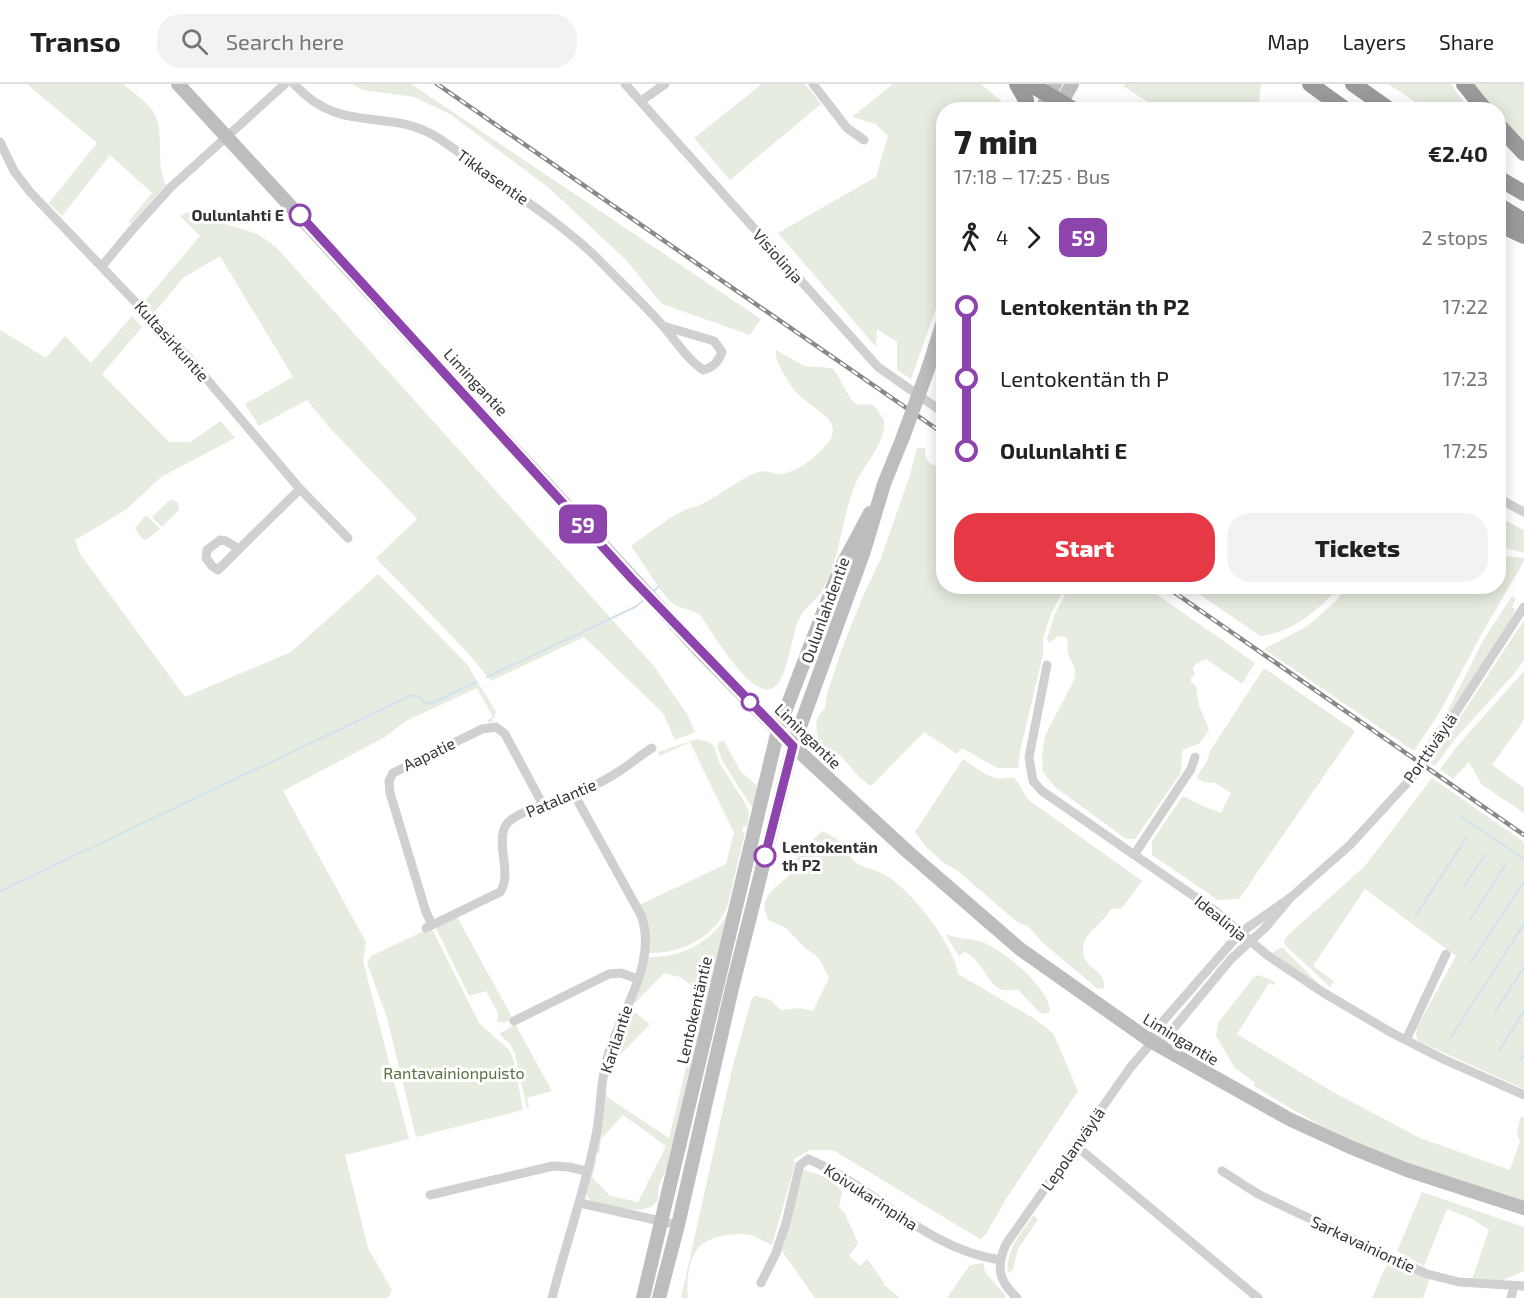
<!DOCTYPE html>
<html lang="en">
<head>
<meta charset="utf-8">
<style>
	body { margin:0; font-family:"Exo 2",sans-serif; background:#f2f2f2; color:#202124; height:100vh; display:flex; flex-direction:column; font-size:22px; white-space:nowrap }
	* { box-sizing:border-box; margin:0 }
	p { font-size:20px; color:#757577 }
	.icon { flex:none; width:33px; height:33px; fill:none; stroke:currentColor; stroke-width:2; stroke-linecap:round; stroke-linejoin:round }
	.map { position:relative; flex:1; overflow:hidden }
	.details { position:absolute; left:936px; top:18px; width:570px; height:492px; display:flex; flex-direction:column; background:#fff; border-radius:24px; box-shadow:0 3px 15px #0003 }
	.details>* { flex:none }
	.badge { padding:0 12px; border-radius:9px; font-size:21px; line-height:39px }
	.map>.badge { position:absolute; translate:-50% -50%; box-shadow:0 0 0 3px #fff }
	.legs { display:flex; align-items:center; gap:9px; height:66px; padding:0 18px; font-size:20px }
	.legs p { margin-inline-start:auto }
	.overview { display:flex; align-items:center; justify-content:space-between; height:102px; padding:0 18px }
	h1 { font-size:33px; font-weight:800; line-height:45px }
	.button { display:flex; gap:12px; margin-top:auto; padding:12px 18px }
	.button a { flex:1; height:69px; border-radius:24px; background:#e63946; color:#fff; font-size:24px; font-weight:800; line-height:69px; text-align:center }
	.button a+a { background:#f2f2f2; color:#202124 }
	ul { padding:0 18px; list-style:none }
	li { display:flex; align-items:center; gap:21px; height:72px; font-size:22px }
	li i { display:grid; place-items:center; width:9px; height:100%; margin:0 8px; background:currentColor }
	li i::after { content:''; width:15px; height:15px; margin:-8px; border:4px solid; border-radius:50%; background:#fff }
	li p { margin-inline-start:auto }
	li:first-child i { background:linear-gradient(#0000 50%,currentColor 0) }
	li:last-child i { background:linear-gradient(currentColor 50%,#0000 0) }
	header { display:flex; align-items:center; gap:36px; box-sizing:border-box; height:84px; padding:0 30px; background:#fff; border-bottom:2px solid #e0e0e0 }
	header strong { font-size:28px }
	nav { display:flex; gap:33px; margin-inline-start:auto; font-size:21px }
	.search { width:420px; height:54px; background:#f2f2f2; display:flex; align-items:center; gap:15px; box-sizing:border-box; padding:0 21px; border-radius:24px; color:#757577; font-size:22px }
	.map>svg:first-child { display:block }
	.green { fill:#e6ecdf }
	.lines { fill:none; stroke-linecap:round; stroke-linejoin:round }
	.stream { stroke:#cfe2ee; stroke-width:2 }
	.street { stroke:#d0d0d0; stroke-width:9 }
	.secondary { stroke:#bdbdbd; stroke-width:14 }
	.highway { stroke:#9a9a9a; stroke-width:16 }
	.rail-casing { stroke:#888; stroke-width:4.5 }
	.rail { stroke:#fff; stroke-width:2; stroke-dasharray:7; stroke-linecap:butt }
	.secondary-bridge { stroke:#bdbdbd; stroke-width:14 }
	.line-1-casing { stroke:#fff; stroke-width:14 }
	.line-1 { stroke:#8e44ad; stroke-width:9 }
	.stop-1-dot { fill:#fff; stroke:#8e44ad; stroke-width:3 }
	.labels { text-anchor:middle; stroke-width:6; stroke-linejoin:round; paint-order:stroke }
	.street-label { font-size:16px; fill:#333; stroke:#fff }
	.stop-label { font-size:16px; font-weight:bold; fill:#333; stroke:#fff; text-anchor:end }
	.park-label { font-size:16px; fill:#56703f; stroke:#fff }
</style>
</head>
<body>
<header>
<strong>Transo</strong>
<div class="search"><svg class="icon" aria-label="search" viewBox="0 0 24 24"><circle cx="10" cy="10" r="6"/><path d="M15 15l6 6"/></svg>Search here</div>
<nav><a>Map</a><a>Layers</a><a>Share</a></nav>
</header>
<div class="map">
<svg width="1524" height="1214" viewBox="0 0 1524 1214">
	<rect width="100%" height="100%" fill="#fff"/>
	<g class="green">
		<path d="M27 0H123C132 8 145 16 152 26 167 48 154 79 166 101L131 140 128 138 152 109 110 71 62 132 49 119 97 59Z"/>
		<path d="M352 0H411L761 235 750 251 662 220 626 176 548 103 450 30 414 13 363 6Z"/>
		<path d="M762 0H805L821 20 730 96 694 54Z"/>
		<path d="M893 0H981L1008 23 1007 26H944L943 204 911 295 897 286V258L877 245 876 263 778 149 876 93 888 52 876 40 852 33Z"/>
		<path d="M1125 0H1261L1258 26H1229L1205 22 1177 25 1151 20 1123 2Z"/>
		<path d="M1388 0H1451L1469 25H1426Z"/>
		<path d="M1470 0H1524V62L1499 35 1498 26 1490 25Z"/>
		<path d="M187 128 258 150 276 163 653 581 687 630 695 648 675 656 663 629 584 553 491 597 467 568 376 474 417 435 330 344 307 316 259 342 245 320 293 293 220 172 183 194 153 230 143 219 200 152 180 132Z"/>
		<path d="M132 232 142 243 102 290 169 358H190L221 337 235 354 161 393 127 425 75 456 80 470 185 613 291 568 378 490 467 580 496 628 492 638 489 639 487 636 493 633 477 604 406 637 385 653 283 707 366 858 363 877 409 1055 345 1071 368 1164 392 1206 388 1214H0V246L46 274 65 252 91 279Z"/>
		<path d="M776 266 804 282 832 284C841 294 847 312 854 318 863 326 870 312 880 330 882 332 884 335 884 338 886 359 864 380 856 399 841 433 841 474 822 507 816 517 804 523 799 535 791 550 788 599 771 605 749 612 712 548 701 532 691 524 681 526 671 518 658 505 643 478 631 462 647 451 667 434 685 426 690 423 697 423 702 420 720 411 735 398 753 390 766 384 769 390 780 390 796 389 816 373 826 361 847 338 815 326 801 313 793 306 788 297 782 287 779 281 775 274 776 266Z"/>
		<path d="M917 364H925C925 385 935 376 943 389L944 502 1065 503 1051 530 1043 554V571L1020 667 1018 684H997L962 664 957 670 924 648 871 702 861 695 840 671 824 663 818 655 816 641 818 633 825 624 827 610 841 567 863 512 881 474 910 391Z"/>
		<path d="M171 415 178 419 179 426 162 443 152 433Z"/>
		<path d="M146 431 160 445 146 456 142 455 135 444Z"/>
		<path d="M1499 433 1524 446V469L1499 462Z"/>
		<path d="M1499 468 1504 472 1524 474V477L1480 553 1441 626 1414 667 1264 565 1306 543 1335 518 1348 503 1498 502Z"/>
		<path d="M1069 503H1146L1255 579 1242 600 1206 575 1196 580 1193 584 1195 591 1191 594V598L1196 602 1199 622 1209 646 1200 659 1183 666C1180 674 1183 682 1180 690L1135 755H1126L1055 703 1043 688 1042 672 1045 652 1075 594C1077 581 1071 580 1068 569 1067 563 1069 560 1066 553L1057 552 1050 559 1047 555 1054 532Z"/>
		<path d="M1189 503 1339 502V503C1317 527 1294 548 1260 552Z"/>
		<path d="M1512 512 1516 514 1512 523 1515 525 1509 542 1422 673 1419 671 1446 630 1484 555Z"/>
		<path d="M1524 536V576L1514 590 1454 656 1435 682 1430 679Z"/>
		<path d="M1264 584 1355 647 1239 815 1218 816 1152 771V757L1183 712 1205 723 1221 729 1231 709 1215 699 1204 698 1196 694 1207 677 1210 667Z"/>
		<path d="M1524 587V636L1492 681 1524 704V729L1482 701 1469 678 1453 695 1440 685 1459 660Z"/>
		<path d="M697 655 709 658 714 662 719 678 746 721 749 729 747 743 743 742 742 748H745L728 820C717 853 681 870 649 869L639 821 726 780 734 749 690 658 660 672 658 668Z"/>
		<path d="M724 657 741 688 761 705 756 723 751 722 722 676 717 662 719 658Z"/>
		<path d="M963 675C973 681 984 691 996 694 1001 696 1009 692 1014 694 1018 696 1025 713 1030 717L1142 797 1122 824 1111 825C1104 838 1084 849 1083 864 1081 885 1107 885 1104 904L1098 905 1043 859 1028 842 1017 838 958 787 944 779 927 764 915 748Z"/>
		<path d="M1432 694 1524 758V1005L1418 957 1416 951 1417 943 1456 872 1365 805 1313 882 1334 897 1330 903 1285 861 1284 857 1287 852 1365 782Z"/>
		<path d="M822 747C827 750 833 752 838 756 844 762 848 772 855 778 863 784 872 784 881 789 908 801 955 861 958 890L1033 934 1053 949 1078 1007 1006 1115 986 1150 980 1155 833 1066H810L794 1075 795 1081 772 1161C765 1158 757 1153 750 1151 737 1148 712 1151 701 1161 688 1173 686 1198 688 1214H681L732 985 751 917 754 912H756L771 916 777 923 782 926 799 924 813 927 829 894 819 874 804 863 786 844 768 836C757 810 777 805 791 789 794 785 793 780 796 776 802 765 813 756 822 747Z"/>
		<path d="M729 826 673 1070 659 1101 658 1116 651 1123 640 1126 628 1125 595 1119 589 1115 586 1109 594 1075H597L592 1093 610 1112 638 1118 666 1062 623 1031 601 1055 599 1070 596 1068 606 1008 607 1013 669 1054 704 910 680 893 664 889 635 919 633 917 648 873C682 874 714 858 729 826Z"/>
		<path d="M457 833 513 935 503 939 497 937 498 929 486 907 469 912 437 846V842Z"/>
		<path d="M428 845 433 847 479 939 510 967 514 977 523 1026 416 1053 387 934 367 879 371 872Z"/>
		<path d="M945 850C958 855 970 854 982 858 1004 866 1049 904 1050 927L1045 930 1039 928 1018 906C1011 905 1004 908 998 904 985 895 980 873 964 868L959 872Z"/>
		<path d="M1280 864H1283L1322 903 1272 869Z"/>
		<path d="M1258 891 1276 898 1274 901 1269 899 1237 950 1333 1008 1420 1054 1510 1086 1520 1057 1517 1051 1520 1034 1524 1032V1117C1467 1099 1409 1083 1354 1058 1320 1042 1286 1022 1254 1002L1255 999 1235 984 1216 952 1218 939 1253 894Z"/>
		<path d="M629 924 650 940 619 972 613 969Z"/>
		<path d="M515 940 552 1007 527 1014 529 1024 527 1025 515 970 510 960 499 950Z"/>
		<path d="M804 1086C819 1091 833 1094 842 1108L839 1124 844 1128 858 1159 849 1172 860 1182 867 1175 884 1199 883 1200 900 1214H910H815L782 1167Z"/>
		<path d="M1422 1108 1524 1143V1187L1504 1196 1472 1195 1489 1146 1472 1135 1447 1125 1424 1182 1397 1167Z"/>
		<path d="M1033 1132 1037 1134V1137L1018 1165 1013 1186 1008 1189C1005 1166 1021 1150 1033 1132Z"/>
		<path d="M1389 1175 1430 1194 1423 1214H1372Z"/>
		<path d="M983 1179 985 1188 1006 1212 1004 1214H947L970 1181Z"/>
	</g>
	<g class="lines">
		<g class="stream">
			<path d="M653 508 659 502"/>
			<path d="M487 593 635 523 644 516"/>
			<path d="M1458 731 1524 775"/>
			<path d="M1464 802 1485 771"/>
			<path d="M0 807 412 611 418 612 425 619 430 620 476 598"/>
			<path d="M1416 831 1466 754"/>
			<path d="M1470 836 1505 781"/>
			<path d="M1470 880 1524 798"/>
			<path d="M1495 928 1524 883"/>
			<path d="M1451 953 1524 840"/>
			<path d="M1499 967 1524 927"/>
			<path d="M1520 976 1524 971"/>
		</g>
		<g class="street">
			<path d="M294 0C342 53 388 21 440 55 462 70 484 87 506 103 536 124 566 145 593 170 616 194 641 217 663 242 676 257 687 275 703 286 714 283 718 278 722 268L714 257 663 242"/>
			<path d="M625 0 878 283 944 329"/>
			<path d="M813 0 847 44 864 56"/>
			<path d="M641 17 665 0"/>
			<path d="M0 58 14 87 30 108 188 273 300 405 348 454"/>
			<path d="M102 182 132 146 171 103 285 0"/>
			<path d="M1498 414 1524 428"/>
			<path d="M239 465 218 486 212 482 206 474 207 466 220 456 226 457 239 465 300 405"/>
			<path d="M1047 581 1029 673 1033 697 1042 707 1214 826 1267 871 1324 909 1392 949 1443 975 1524 1011"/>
			<path d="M1134 771 1191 685 1195 673"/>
			<path d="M1290 814 1350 761 1417 688 1524 523"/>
			<path d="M432 841 426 828 390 709 389 697 393 689 482 645 496 643 505 650 543 721"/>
			<path d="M426 844 500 808C513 790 495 759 506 741 513 730 543 721 556 717 576 710 600 700 618 688 630 681 640 671 652 664"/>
			<path d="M514 937 609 890 621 889 638 895"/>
			<path d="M1406 956 1446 870"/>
			<path d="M1075 1061 1258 1214"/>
			<path d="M1222 1087 1258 1110 1427 1190 1459 1198 1524 1202"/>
			<path d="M430 1111 553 1082 569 1083 586 1087"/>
			<path d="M580 1119 678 1141"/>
			<path d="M761 1199 776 1169 786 1139 800 1081 808 1075C875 1103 923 1164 1000 1176"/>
			<path d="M552 1214C566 1159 585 1106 596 1051 601 1027 600 1002 606 978 618 930 659 881 641 831L574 710"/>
			<path d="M1017 1214C998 1196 996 1183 1006 1160L1130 984 1152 958 1158 943 1240 849 1290 814 1265 844 1231 875 1164 956 1152 958"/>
			<path d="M1511 1214 1514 1202"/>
		</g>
		<g class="secondary">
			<path d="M178 0 698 565 793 662 908 768 1020 865 1152 958 1289 1035 1350 1063 1407 1086 1524 1124"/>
			<path d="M1041 26 1055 0"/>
			<path d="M1057 26 1072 0"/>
			<path d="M928 285 944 235"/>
			<path d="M643 1214 778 646 839 487 870 429"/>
			<path d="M659 1214 678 1141 732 904 793 662 864 467 884 400 903 353"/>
		</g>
		<g class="highway">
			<path d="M1017 0 1026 16V26"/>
			<path d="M1030 0 1074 26"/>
			<path d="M1310 0 1346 26"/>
			<path d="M1353 0 1390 26"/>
			<path d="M1464 0 1485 26"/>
			<path d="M1498 41 1524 69"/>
			<path d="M1498 94 1524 109"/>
			<path d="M1498 121 1524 137"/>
			<path d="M1498 140 1524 152"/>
		</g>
		<g class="rail-casing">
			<g id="rail">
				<path d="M437 0 944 350"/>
				<path d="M1165 502 1524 751"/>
			</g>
		</g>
		<use href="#rail" class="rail"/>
		<path class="secondary-bridge" d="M903 353 928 285"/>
	</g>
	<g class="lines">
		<g class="line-1-casing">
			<path id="line-1" d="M300 131 632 495 793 662 765 772"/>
		</g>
		<use href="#line-1" class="line-1"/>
	</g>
	<g class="stop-1-dot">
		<circle cx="300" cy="131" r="10"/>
		<circle cx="750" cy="618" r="8"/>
		<circle cx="765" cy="772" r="10"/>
	</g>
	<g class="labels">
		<g class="street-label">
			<text transform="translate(493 93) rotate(35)" y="6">Tikkasentie</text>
			<text transform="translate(778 172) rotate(48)" y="6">Visiolinja</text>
			<text transform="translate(172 257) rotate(48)" y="6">Kultasirkuntie</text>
			<text transform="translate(476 298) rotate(47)" y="6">Limingantie</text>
			<text transform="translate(825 526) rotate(-70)" y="6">Oulunlahdentie</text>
			<text transform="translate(808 652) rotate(44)" y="6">Limingantie</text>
			<text transform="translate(1430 664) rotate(-55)" y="6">Porttiväylä</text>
			<text transform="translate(429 670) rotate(-26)" y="6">Aapatie</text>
			<text transform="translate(561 714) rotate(-23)" y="6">Patalantie</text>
			<text transform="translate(1221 834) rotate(39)" y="6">Idealinja</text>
			<text transform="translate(694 926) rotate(-77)" y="6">Lentokentäntie</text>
			<text transform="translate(616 955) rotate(-72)" y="6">Karilantie</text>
			<text transform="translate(1181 955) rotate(31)" y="6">Limingantie</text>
			<text transform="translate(1073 1065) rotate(-55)" y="6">Lepolanväylä</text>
			<text transform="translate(871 1113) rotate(33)" y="6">Koivukarinpiha</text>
			<text transform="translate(1363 1160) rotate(25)" y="6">Sarkavainiontie</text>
		</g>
		<g class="stop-label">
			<text x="284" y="137">Oulunlahti E</text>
			<text x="782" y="769" text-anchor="start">Lentokentän<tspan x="782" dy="18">th P2</tspan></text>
		</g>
		<g class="park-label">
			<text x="454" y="995">Rantavainionpuisto</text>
		</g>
	</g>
</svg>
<b class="badge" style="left:583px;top:440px;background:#8e44ad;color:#fff">59</b>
<section class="details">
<div class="overview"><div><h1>7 min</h1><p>17:18 – 17:25 · Bus</p></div><b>€2.40</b></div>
<div class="legs"><svg class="icon" aria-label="walk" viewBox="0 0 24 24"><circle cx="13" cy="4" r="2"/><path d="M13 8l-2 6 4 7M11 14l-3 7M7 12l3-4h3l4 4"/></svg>4<svg class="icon" aria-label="forward" viewBox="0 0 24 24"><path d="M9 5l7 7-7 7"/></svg><b class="badge" style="background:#8e44ad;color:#fff">59</b><p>2 stops</p></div>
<ul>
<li><i style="color:#8e44ad"></i><b>Lentokentän th P2</b><p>17:22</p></li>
<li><i style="color:#8e44ad"></i><span>Lentokentän th P</span><p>17:23</p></li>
<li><i style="color:#8e44ad"></i><b>Oulunlahti E</b><p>17:25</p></li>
</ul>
<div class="button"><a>Start</a><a>Tickets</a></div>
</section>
</div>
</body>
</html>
